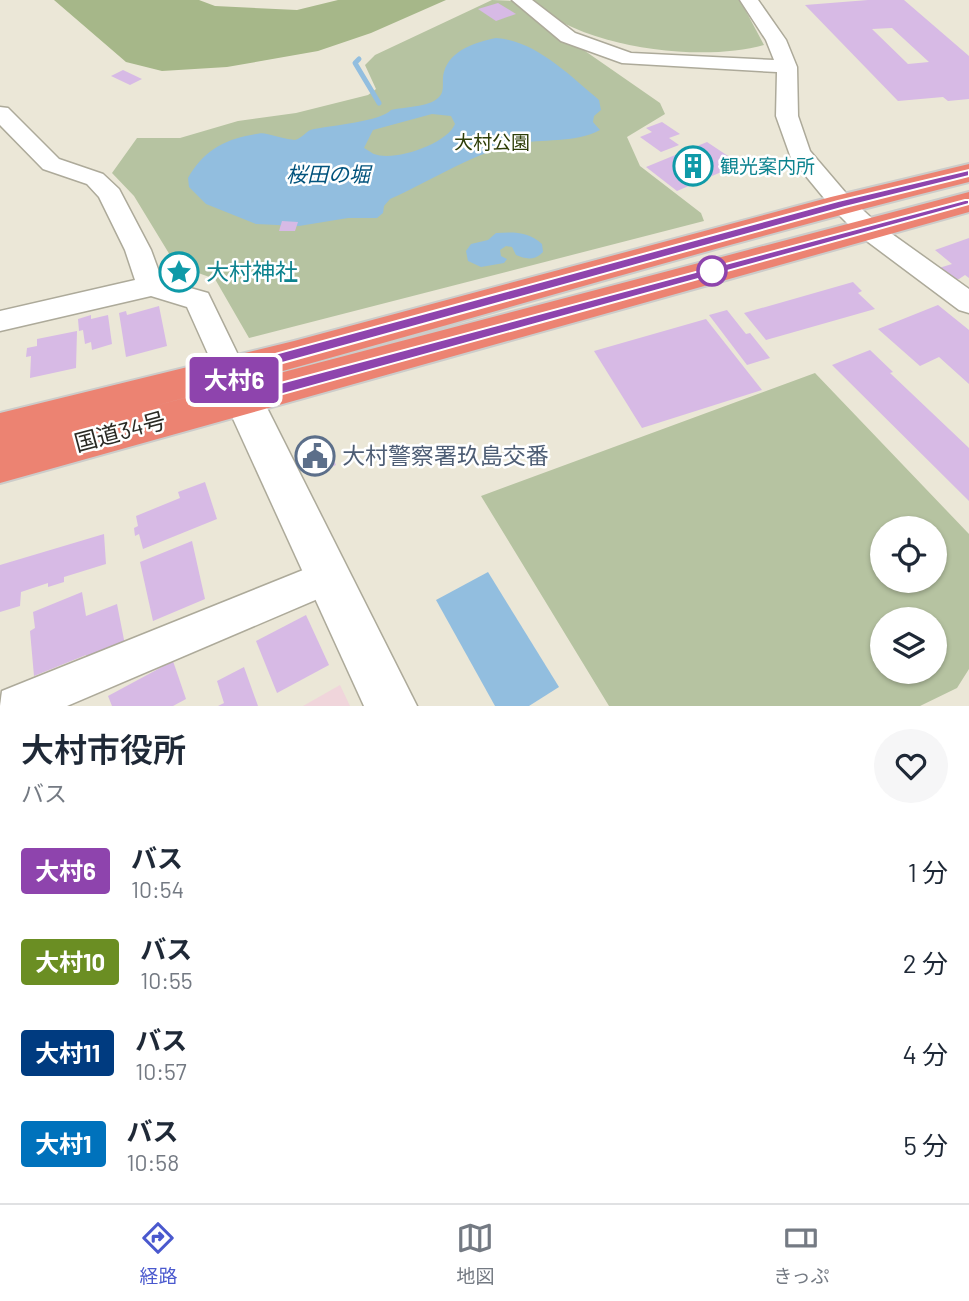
<!DOCTYPE html>
<html lang="ja">
<head>
<meta charset="utf-8">
<style>
	body { margin:0; font-family:Barlow,"Noto Sans JP",sans-serif; background:#f6f6f7; color:#1f2937; height:100vh; display:flex; flex-direction:column; font-size:26px; white-space:nowrap }
	* { box-sizing:border-box; margin:0 }
	p { font-size:23px; color:#747a83 }
	.icon { flex:none; width:38px; height:38px; fill:none; stroke:currentColor; stroke-width:2; stroke-linecap:round; stroke-linejoin:round }
	.map { position:relative; height:706px; overflow:hidden }
	.details { display:flex; flex-direction:column; background:#fff; flex:1 }
	.details>* { flex:none }
	.badge { padding:0 14px; border-radius:5px; font-size:24px; line-height:46px }
	.fabs { position:absolute; left:870px; top:516px; display:grid; gap:14px }
	.fabs a { display:grid; place-items:center; width:77px; height:77px; border-radius:50%; background:#fff; box-shadow:0 2px 5px #0004; font-size:35px }
	.map>.badge { position:absolute; translate:-50% -50%; box-shadow:0 0 0 4px #fff }
	.round { display:grid; place-items:center; flex:none; width:74px; height:74px; border-radius:37px; background:#f6f6f7 }
	.head { display:flex; align-items:center; justify-content:space-between; height:119px; padding:0 21px }
	h1 { font-size:33px; font-weight:600; line-height:52px }
	ul { padding:0; list-style:none }
	li { display:flex; align-items:center; gap:21px; height:91px; padding:0 21px }
	li div { flex:1 }
	li b { display:block; font-size:26px }
	li em { font-style:normal }
	li .badge { min-width:77px; font-weight:700; text-align:center }
	.menu { display:flex; justify-content:space-around; align-items:center; height:98px; border-top:2px solid #e0e1e3; background:#fff; font-size:19px; color:#747a83 }
	.menu a { display:grid; justify-items:center; gap:4px }
	.menu .current { color:#4a59ce }
	.map>svg:first-child { display:block }
	.commercial { fill:#f0d5db }
	.green { fill:#b6c3a1; fill-rule:evenodd }
	.forest { fill:#a6b789 }
	.water { fill:#92bedf; fill-rule:evenodd }
	.lines { fill:none; stroke-linecap:round; stroke-linejoin:round }
	.stream { stroke:#92bedf; stroke-width:5 }
	.building { fill:#d7bae5; fill-rule:evenodd }
	.minor-casing { stroke:#adaa9a; stroke-width:3 }
	.tertiary-casing { stroke:#adaa9a; stroke-width:3 }
	.trunk-casing { stroke:#ccccca; stroke-width:4 }
	.minor { fill:#fff; fill-rule:evenodd }
	.tertiary { fill:#fff; fill-rule:evenodd }
	.trunk { fill:#ec8372; fill-rule:evenodd }
	.line { fill:#8e44ad; stroke:#fff; stroke-width:2 }
	.stop-dot { fill:#fff; stroke:#8e44ad; stroke-width:3.5 }
	.labels { text-anchor:middle; stroke-width:5; stroke-linejoin:round; paint-order:stroke }
	.far-park-label { font-size:19px; fill:#2e3e08; stroke:#fff }
	.far-culture-label { font-size:19px; fill:#0d838f; stroke:#fff; text-anchor:start }
	.far-water-label { font-size:21px; font-style:italic; fill:#02537d; stroke:#fff }
	.culture-label { font-size:23px; fill:#0d838f; stroke:#fff; text-anchor:start }
	.street-label { font-size:23px; fill:#2b2a24; stroke:#fff }
	.service-label { font-size:23px; fill:#4e5e75; stroke:#fff; text-anchor:start }
</style>
</head>
<body>
<div class="map">
<svg width="969" height="706" viewBox="0 0 969 706">
	<rect width="100%" height="100%" fill="#ebe7d7"/>
	<path class="commercial" d="M340 685 350 706H303Z"/>
	<g class="green">
		<path d="M492 0 513 1 660 103 665 114 627 137 640 166 701 213 704 221 249 338 215 279 176 265 134 196 112 173 137 138H180L238 121 296 113 368 95 376 89 365 65 375 55Z"/>
		<path d="M530 0H740L764 45C700 63 579 48 530 0Z"/>
		<path d="M815 373 969 534V669L957 688 920 706H609L481 496ZM934 528V581H882V528ZM882 620H934V672H882Z"/>
	</g>
	<path class="forest" d="M54 0H199L215 6 297 10 338 0H446L371 33 318 51 227 67 162 71 126 62Z"/>
	<g class="water">
		<path d="M496 38C536 41 569 75 599 100L601 110 594 116 593 122 600 130C573 144 543 138 515 144 471 154 431 181 390 199L384 206 383 213 377 218H348L299 226 256 224 206 204 189 187 188 178C202 153 222 140 251 135 256 134 262 132 267 134 277 136 285 139 295 140 303 138 306 130 314 129 330 126 382 121 391 110 403 107 429 107 438 98 446 92 441 81 444 72 450 50 476 42 496 38ZM432 114 451 116 455 124C447 144 394 162 374 154 373 154 365 148 364 148L373 130Z"/>
		<path d="M496 233C513 232 528 231 542 244L543 252C535 261 525 259 516 255L512 247 506 246 500 250 501 256 507 259 504 263 481 267 468 261 466 251 471 244 488 240Z"/>
		<path d="M488 572 559 687 529 706H495L436 600Z"/>
	</g>
	<g class="lines">
		<path class="stream" d="M359 59 355 63 379 103"/>
	</g>
	<g class="building">
		<path d="M868 0H904L969 56V99L948 101 943 97 898 101 805 5ZM892 28 929 62 908 64 872 29Z"/>
		<path d="M498 3 516 14 496 21 478 9Z"/>
		<path d="M123 70 142 79 130 85 111 76Z"/>
		<path d="M662 122 680 134 669 138 679 145 661 152 640 137 652 132 646 128Z"/>
		<path d="M707 142 740 164 677 191 646 167Z"/>
		<path d="M282 221 298 222 295 231H279Z"/>
		<path d="M969 238V278L965 275 959 279H950L939 268 952 264 935 250Z"/>
		<path d="M853 282 862 291 858 293 875 309 766 340 744 313Z"/>
		<path d="M938 305 969 330V384L939 357 920 366 878 329Z"/>
		<path d="M159 306 167 346 126 357 119 313 126 311 127 315Z"/>
		<path d="M727 310 746 334 750 333 770 358 747 365 709 315Z"/>
		<path d="M91 315V319L108 315 112 344 92 350 91 342 85 344 83 330 79 331 78 319Z"/>
		<path d="M706 319 762 390 642 428 594 351Z"/>
		<path d="M77 331 76 368 30 378 31 356 26 357 27 348 37 346V339Z"/>
		<path d="M870 350 893 372 890 373 969 448V501L832 365Z"/>
		<path d="M323 438 336 465 313 475 300 448Z"/>
		<path d="M205 482 217 519 143 549 139 534 135 536 134 528 138 526 136 516 180 498 178 492Z"/>
		<path d="M104 534 106 564 64 577V582L48 587V583L21 592 20 606 0 612V565Z"/>
		<path d="M192 541 205 599 153 621 140 562Z"/>
		<path d="M82 592 86 616 117 604 125 645 87 661 86 655 34 676 30 631 35 628 33 612Z"/>
		<path d="M306 615 329 665 277 693 256 641Z"/>
		<path d="M173 661 186 699 173 706H112L108 696Z"/>
		<path d="M244 667 258 706H218L224 703 217 681Z"/>
	</g>
	<g class="lines">
		<g class="minor-casing">
			<g id="minor">
				<path d="M512 0H532L575 33 631 53 774 60 766 40 740 0H758L786 40 797 67 798 116 810 151 851 199 878 224 969 289V313L959 310 860 236 833 209 791 158 776 116 777 72 622 63 561 41Z"/>
				<path d="M0 107 8 108 59 159 103 174 119 189 151 250 162 280 208 293 257 394 252 403 241 406 230 403 187 307 151 296 0 331V311L135 280 125 250 99 197 87 184 43 169 0 125Z"/>
				<path d="M328 560 341 565 347 577 341 589 67 706H0L2 691Z"/>
			</g>
		</g>
		<g class="tertiary-casing">
			<path id="tertiary" d="M243 384 257 388 417 706H364L224 399 229 388Z"/>
		</g>
		<g class="trunk-casing">
			<path id="trunk" d="M969 164V182C692 251 419 336 143 409L969 192V212L0 483V413L294 341 831 197Z"/>
		</g>
		<use href="#minor" class="minor"/>
		<use href="#tertiary" class="tertiary"/>
		<use href="#trunk" class="trunk"/>
	</g>
	<path class="line" d="M969 170V176L845 207 239 375 247 392 965 200H969V204L243 405 238 403 224 372 231 366 838 201Z"/>
	<defs>
		<g id="building-ring" transform="scale(2.0125)"><circle r="9.5" fill="#fff" stroke="#0f9aa8" stroke-width="1.5"/><path d="M-4-6H4V6H1V3H-1V6H-4ZM-2.5-4.3h1.7v1.8h-1.7ZM.8-4.3h1.7v1.8H.8ZM-2.5-1h1.7V.8h-1.7ZM.8-1h1.7V.8H.8Z" fill="#0f9aa8"/></g>
		<g id="sight-ring" transform="scale(2.0125)"><circle r="9.5" fill="#fff" stroke="#0f9aa8" stroke-width="1.5"/><path d="M0-6L1.8-2.2L6-1.7L2.9 1.2L3.7 5.4L0 3.3L-3.7 5.4L-2.9 1.2L-6-1.7L-1.8-2.2Z" fill="#0f9aa8"/></g>
		<g id="civic-ring" transform="scale(2.0125)"><circle r="9.5" fill="#fff" stroke="#5c6f8a" stroke-width="1.5"/><path d="M-.6-6.5H3V-4.5H.6V-3L4-1V1h2V6H-6V1h2V-1L-.6-3ZM-1.2 2.5V6h2.4V2.5Z" fill="#5c6f8a"/></g>
	</defs>
	<g fill-rule="evenodd">
		<use href="#building-ring" x="693" y="166"/>
		<use href="#sight-ring" x="179" y="272"/>
		<use href="#civic-ring" x="315" y="456"/>
	</g>
	<circle class="stop-dot" cx="712" cy="271" r="14"/>
	<g class="labels">
		<g class="far-park-label">
			<text x="492" y="149">大村公園</text>
		</g>
		<g class="far-culture-label">
			<text x="720" y="173">観光案内所</text>
		</g>
		<g class="far-water-label">
			<text x="328" y="182">桜田の堀</text>
		</g>
		<g class="culture-label">
			<text x="206" y="280">大村神社</text>
		</g>
		<g class="street-label">
			<text transform="translate(120 432) rotate(-15)" y="8">国道34号</text>
		</g>
		<g class="service-label">
			<text x="342" y="464">大村警察署玖島交番</text>
		</g>
	</g>
</svg>
<div class="fabs">
<a><svg class="icon" aria-label="locate" viewBox="0 0 24 24"><circle cx="12" cy="12" r="6"/><path d="M12 2v4M12 18v4M2 12h4M18 12h4"/></svg></a>
<a><svg class="icon" aria-label="layers" viewBox="0 0 24 24"><path d="M12 4l9 5-9 5-9-5zM3 14l9 5 9-5"/></svg></a>
</div>
<b class="badge" style="left:234px;top:380px;background:#8e44ad;color:#fff">大村6</b>
</div>
<section class="details">
<div class="head"><div><h1>大村市役所</h1><p>バス</p></div><a class="round"><svg class="icon" aria-label="heart" viewBox="0 0 24 24"><path d="M12 20l-8-8c-3-5 5-10 8-4 3-6 11-1 8 4z"/></svg></a></div>
<ul>
<li><span class="badge" style="background:#8e44ad;color:#fff">大村6</span><div><b>バス</b><p>10:54</p></div><em>1 分</em></li>
<li><span class="badge" style="background:#6b8e23;color:#fff">大村10</span><div><b>バス</b><p>10:55</p></div><em>2 分</em></li>
<li><span class="badge" style="background:#003b80;color:#fff">大村11</span><div><b>バス</b><p>10:57</p></div><em>4 分</em></li>
<li><span class="badge" style="background:#0072bc;color:#fff">大村1</span><div><b>バス</b><p>10:58</p></div><em>5 分</em></li>
</ul>
</section>
<nav class="menu">
<a class="current"><svg class="icon" aria-label="directions" viewBox="0 0 24 24"><path d="M12 3l9 9-9 9-9-9zM9 14v-3h6M13 9l2 2-2 2"/></svg>経路</a>
<a><svg class="icon" aria-label="map" viewBox="0 0 24 24"><path d="M3 6l6-2 6 2 6-2v14l-6 2-6-2-6 2zM9 4v14M15 6v14"/></svg>地図</a>
<a><svg class="icon" aria-label="tickets" viewBox="0 0 24 24"><path d="M3 7h18v10H3zM15 7v10"/></svg>きっぷ</a>
</nav>
</body>
</html>
